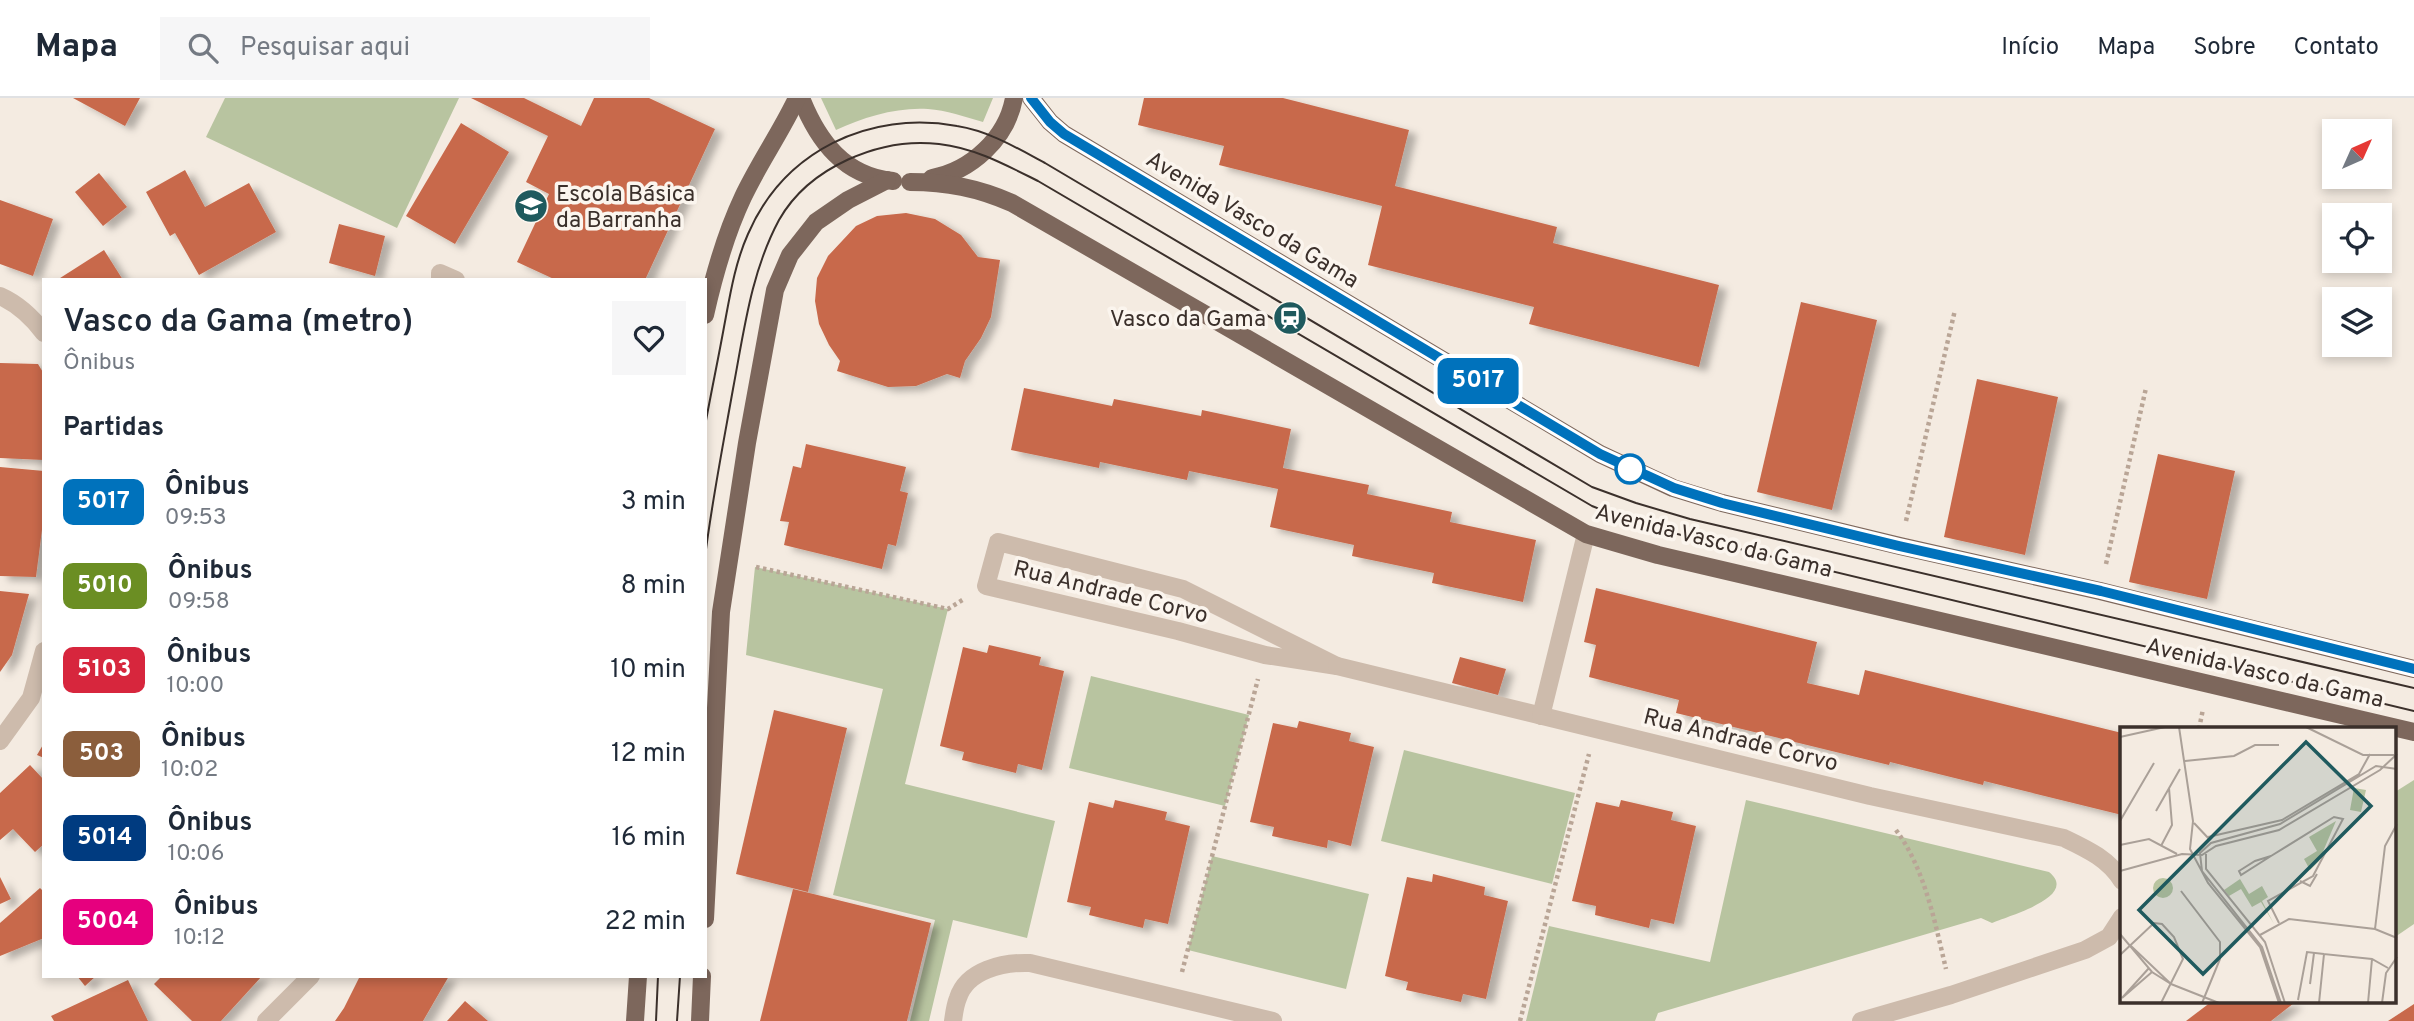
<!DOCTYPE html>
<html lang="pt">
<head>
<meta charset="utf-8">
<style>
	body { margin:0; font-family:Overpass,sans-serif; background:#f6f6f7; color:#1f2937; height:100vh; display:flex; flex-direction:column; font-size:26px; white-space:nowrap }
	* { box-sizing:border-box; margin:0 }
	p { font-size:23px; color:#747a83 }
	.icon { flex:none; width:38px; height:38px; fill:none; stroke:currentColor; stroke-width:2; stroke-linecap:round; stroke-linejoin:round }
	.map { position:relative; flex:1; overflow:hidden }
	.side { position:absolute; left:42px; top:180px; width:665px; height:700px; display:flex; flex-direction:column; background:#fff; border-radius:0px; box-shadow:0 4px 10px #0003 }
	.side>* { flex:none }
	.badge { padding:0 14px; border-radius:10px; font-size:24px; line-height:46px }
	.needle { width:46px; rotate:45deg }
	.controls { position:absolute; left:2322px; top:21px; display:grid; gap:14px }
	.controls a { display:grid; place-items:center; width:70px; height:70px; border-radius:0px; background:#fff; box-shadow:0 4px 10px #0003; font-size:35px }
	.map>.badge { position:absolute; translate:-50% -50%; box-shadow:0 0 0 4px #fff }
	h2 { padding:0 21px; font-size:26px; line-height:63px }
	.round { display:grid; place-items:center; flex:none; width:74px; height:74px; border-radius:0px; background:#f6f6f7 }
	.overview { display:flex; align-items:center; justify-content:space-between; height:119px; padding:0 21px }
	h1 { font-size:33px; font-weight:600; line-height:52px }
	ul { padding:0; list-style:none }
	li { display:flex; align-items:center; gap:21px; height:84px; padding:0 21px }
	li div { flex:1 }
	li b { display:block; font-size:26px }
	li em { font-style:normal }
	li .badge { min-width:77px; font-weight:700; text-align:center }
	header { display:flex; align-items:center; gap:42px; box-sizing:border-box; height:98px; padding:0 35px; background:#fff; border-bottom:2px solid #e0e1e3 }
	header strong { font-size:33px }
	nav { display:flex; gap:38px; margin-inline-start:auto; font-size:24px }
	.search { width:490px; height:63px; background:#f6f6f7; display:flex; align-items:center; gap:18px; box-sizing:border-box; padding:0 24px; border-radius:0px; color:#747a83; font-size:26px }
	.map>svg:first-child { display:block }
	.green { fill:#b8c4a0 }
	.building { fill:#c8694b; filter:url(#shadow) }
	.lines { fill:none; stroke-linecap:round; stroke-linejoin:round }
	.path { stroke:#b9a596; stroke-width:4.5; stroke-dasharray:3.5 3.5; stroke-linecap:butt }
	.minor { stroke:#cdbbac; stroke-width:18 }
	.major { stroke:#7d675c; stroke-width:18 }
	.tram { stroke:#3b302b; stroke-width:2 }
	.line-casing { stroke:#fff; stroke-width:16 }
	.line { stroke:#0072bc; stroke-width:10 }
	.stop-dot { fill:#fff; stroke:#0072bc; stroke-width:3.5 }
	.labels { text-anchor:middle; stroke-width:7; stroke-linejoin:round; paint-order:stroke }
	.poi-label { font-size:23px; fill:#3b302b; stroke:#fbf5ee; text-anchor:start }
	.street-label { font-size:23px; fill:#3b302b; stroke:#fbf5ee }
	.inset-road { fill:none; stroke:#aaa098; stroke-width:2 }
	.view { fill:#1f5a5e; fill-opacity:0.15; stroke:#1f5a5e; stroke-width:3.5 }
	.inset-edge { fill:none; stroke:#3b302b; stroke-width:3.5 }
</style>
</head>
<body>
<header>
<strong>Mapa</strong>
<div class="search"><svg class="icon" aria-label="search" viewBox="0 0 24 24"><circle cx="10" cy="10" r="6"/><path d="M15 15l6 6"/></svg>Pesquisar aqui</div>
<nav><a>Início</a><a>Mapa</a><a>Sobre</a><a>Contato</a></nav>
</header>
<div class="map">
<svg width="2414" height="923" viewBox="0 0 2414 923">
	<defs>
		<filter id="shadow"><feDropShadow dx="8" dy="4.5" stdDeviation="3.5" flood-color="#0004"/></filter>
	</defs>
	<rect width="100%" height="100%" fill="#f4ebe1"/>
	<g class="green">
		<path d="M225 0H459L397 130 206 39Z"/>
		<path d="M821 0H993L983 24C965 19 946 12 928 11 897 9 864 19 836 32Z"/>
		<path d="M755 469 948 511 905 686 1055 723 1027 840 953 822 929 923H910L935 822 833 797 883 591 746 557Z"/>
		<path d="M1091 578 1249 617 1225 708 1069 670Z"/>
		<path d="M1404 652 1575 695 1552 786 1381 743Z"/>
		<path d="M2414 682V826L2395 839V694Z"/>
		<path d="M1746 702 2049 774C2080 799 2007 818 1992 825L1981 820 1658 915 1655 923H1526L1549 828 1710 864Z"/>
		<path d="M1212 758 1369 796 1346 891 1188 852Z"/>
	</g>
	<g class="building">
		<path d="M73 0H140L125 28Z"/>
		<path d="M471 0H524L581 28 594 0H649L715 31 645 182H556L517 164 549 96 526 84 548 38Z"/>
		<path d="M1144 0H1283L1409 32 1395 88 1557 129 1553 145 1719 187 1699 269 1529 226 1534 209 1368 167 1382 108 1219 67 1224 48 1138 27Z"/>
		<path d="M461 25 509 54 455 146 406 118Z"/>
		<path d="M185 72 205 109 249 85 276 134 199 177 175 135 170 138 146 94Z"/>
		<path d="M99 75 127 109 103 128 75 94Z"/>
		<path d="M0 102 53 121 33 178 0 166Z"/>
		<path d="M906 115 935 121 961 137 978 159 1000 162 991 219 981 240 965 263 960 280 947 276 916 288 888 289 837 273 840 263 829 247 819 226 815 203 817 180 828 158 856 128 877 118Z"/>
		<path d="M339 126 385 138 375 178 329 165Z"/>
		<path d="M104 152 123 182H57Z"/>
		<path d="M1801 204 1877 222 1832 412 1757 394Z"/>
		<path d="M0 265 38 266 44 276V362L0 360Z"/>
		<path d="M1977 281 2058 299 2025 457 1944 439Z"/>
		<path d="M1024 290 1112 308 1114 301 1201 318 1202 312 1291 331 1283 370 1369 387 1367 396 1452 414 1450 424 1536 442 1523 504 1432 485 1434 475 1352 458 1354 447 1270 429 1278 391 1189 373 1187 382 1100 364 1099 370 1011 352Z"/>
		<path d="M806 346 906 369 900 393 908 395 896 448 888 446 882 471 784 447 789 424 780 423 793 368 801 370Z"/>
		<path d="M2158 356 2235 373 2207 501 2129 484Z"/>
		<path d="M0 369 44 373V416L36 479 0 478Z"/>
		<path d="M1596 490 1817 544 1807 585 1859 597 1865 572 2122 635V717L1984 683 1983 687 1890 664 1889 667 1676 615 1679 602 1589 579 1596 547 1584 544Z"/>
		<path d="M0 493 29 496 12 557 0 574Z"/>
		<path d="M989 547 1041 559 1039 567 1064 573 1042 672 1018 666 1016 675 962 662 964 654 940 648 963 549 987 555Z"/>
		<path d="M1460 559 1506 571 1498 597 1452 585Z"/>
		<path d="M774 612 847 630 808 794 736 776Z"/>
		<path d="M1299 623 1351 635 1349 643 1374 649 1351 748 1328 742 1327 750 1272 738 1274 729 1250 724 1273 625 1297 630Z"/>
		<path d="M44 645V660L37 657Z"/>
		<path d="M30 667 44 682V746L35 754 13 731 0 742V695Z"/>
		<path d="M1115 702 1167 714 1165 722 1190 728 1168 826 1145 821 1143 830 1089 817 1091 809 1067 804 1089 704 1113 710Z"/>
		<path d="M1621 702 1673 714 1671 722 1696 728 1674 826 1651 821 1649 830 1595 817 1596 808 1572 803 1596 704 1619 709Z"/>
		<path d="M1433 776 1485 789 1484 797 1508 803 1486 901 1463 896 1461 904 1406 892 1408 884 1385 878 1407 779 1432 784Z"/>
		<path d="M0 779 11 801 0 806Z"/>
		<path d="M40 790 44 794V840L0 858V825Z"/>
		<path d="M793 791 931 825 907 923H760Z"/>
		<path d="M77 878H96L85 888Z"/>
		<path d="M162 878H262L221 923H192L154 886Z"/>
		<path d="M360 878H449L423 923H335L344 910Z"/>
		<path d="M128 882 148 923H54L51 918Z"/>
		<path d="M465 903 488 923H447Z"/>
		<path d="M2211 904H2293L2294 905 2271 923H2186Z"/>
		<path d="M2414 906V923H2388Z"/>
	</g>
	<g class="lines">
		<g class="path">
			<path d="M1906 423 1955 212"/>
			<path d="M2106 466 2146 290"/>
			<path d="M756 469 948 511 964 501"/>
			<path d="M2199 631 2203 611"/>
			<path d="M1896 732C1925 771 1935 825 1946 871"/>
			<path d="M1182 874 1258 581"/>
			<path d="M1520 923 1589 656"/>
		</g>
		<g class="minor">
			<path d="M440 182V175L456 182"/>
			<path d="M0 198C18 206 32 219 44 235"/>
			<path d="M998 444 1183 491 1337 568 1265 557 1178 533 986 488Z"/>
			<path d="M1337 568 1870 698 2064 740C2087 751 2109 761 2122 783"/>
			<path d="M1541 618 1586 436"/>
			<path d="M0 643 31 600 44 553"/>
			<path d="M266 923 311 878"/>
			<path d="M953 923C954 916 955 907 958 900 967 872 1003 864 1030 865L1273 923"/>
			<path d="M1861 923 1951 897 2085 852 2109 839 2122 819"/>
		</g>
		<g class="major">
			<path d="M801 0C818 43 844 78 893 83"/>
			<path d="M1031 0 1050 24 1064 36 1600 356 1673 390 1722 405 1900 448 2100 493 2414 571"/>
			<path d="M932 80C971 73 1007 40 1014 0"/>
			<path d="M910 84C947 84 978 90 1012 105L1586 436 1658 457 2414 634"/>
			<path d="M705 217C714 177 725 137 743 99 759 65 781 34 797 0"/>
			<path d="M705 821 721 514 747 345 775 192 790 157 816 124 848 102 887 82"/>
			<path d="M635 923 638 878"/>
			<path d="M700 923 702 878"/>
		</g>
		<g class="tram">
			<path d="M705 328C711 295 718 262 724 229 730 197 735 165 748 136 784 53 869 12 957 28 989 33 1017 50 1045 65L1592 389 1636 405 1690 421 2414 590"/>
			<path d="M705 459C712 403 723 347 733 291 744 233 751 174 779 122 809 69 880 39 939 46 975 50 1006 67 1038 83L1592 408 1630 423 1669 434 2414 613"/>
			<path d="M656 923 658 878"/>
			<path d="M677 923 680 878"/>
		</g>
	</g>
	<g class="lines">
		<g class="line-casing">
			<path id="line" d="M1031 0 1050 24 1064 36 1600 356 1674 390 1722 405 1899 448 2101 493 2414 571"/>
		</g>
		<use href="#line" class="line"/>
	</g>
	<defs>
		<g id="school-disc" transform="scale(1.75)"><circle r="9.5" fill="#1f5a5e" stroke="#fbf5ee"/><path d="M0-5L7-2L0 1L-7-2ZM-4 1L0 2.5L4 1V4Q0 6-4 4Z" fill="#fff"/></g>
		<g id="station-disc" transform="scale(1.75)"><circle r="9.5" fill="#1f5a5e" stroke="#fbf5ee"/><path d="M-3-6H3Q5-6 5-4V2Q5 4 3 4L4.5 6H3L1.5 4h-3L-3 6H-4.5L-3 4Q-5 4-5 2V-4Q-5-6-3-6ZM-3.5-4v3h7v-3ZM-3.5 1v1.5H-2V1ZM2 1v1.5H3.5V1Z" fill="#fff"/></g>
	</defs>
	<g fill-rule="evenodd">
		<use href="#school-disc" x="531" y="108"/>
		<use href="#station-disc" x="1290" y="220"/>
	</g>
	<circle class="stop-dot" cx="1630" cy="371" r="14"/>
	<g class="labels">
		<g class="poi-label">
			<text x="556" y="103">Escola Básica<tspan x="556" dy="26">da Barranha</tspan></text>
			<text x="1266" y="228" text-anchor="end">Vasco da Gama</text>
		</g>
		<g class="street-label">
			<text transform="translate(1253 121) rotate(31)" y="8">Avenida Vasco da Gama</text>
			<text transform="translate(1714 442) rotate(14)" y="8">Avenida Vasco da Gama</text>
			<text transform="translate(1111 493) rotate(14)" y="8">Rua Andrade Corvo</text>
			<text transform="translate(2265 574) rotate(13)" y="8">Avenida Vasco da Gama</text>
			<text transform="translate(1741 641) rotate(14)" y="8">Rua Andrade Corvo</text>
		</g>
	</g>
	<g transform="translate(2120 629)">
		<rect width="276" height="276" fill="#f4ebe1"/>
		<path d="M234 61 246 63 241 85 230 83ZM216 94 199 134 190 143 184 132 197 124 189 110ZM33 161a10 10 0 1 1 20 0a10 10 0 1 1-20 0ZM120 152 129 167 142 159 148 170 142 174 154 197 141 175 132 180 121 162 109 169 104 163Z" fill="#b8c4a0"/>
		<path class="inset-road" d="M59 0 73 94 70 122 88 156 140 220 159 276M186 0 243 28H274M0 10 45 0M65 34 114 29 135 18H159M36 84 60 42M0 94 34 36M74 96 90 113M88 110 162 93 239 47 250 27M0 118 29 112 57 127M41 119 52 98 49 61M86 127V142L145 215 165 276M151 129 214 90 223 92 193 149 148 174 159 196M151 129 121 148 119 144 135 134ZM0 144 62 127 82 128 96 119 159 103 260 43 277 27M180 154 190 159 197 147M61 164 100 215V232L82 276M255 202 265 119 277 97M0 207 32 245 51 257 11 219M140 208 169 192 255 202 277 211M0 228 34 196 42 197 54 210 63 232 41 276M29 241 2 271 32 245M51 257 99 276M190 257 194 226M178 273 187 225 204 227M161 276 142 220 82 144 80 126 91 116 160 97 256 39 277 42M199 276 204 227 252 232 268 241M248 276 252 232M262 276 266 246 277 230"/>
		<path class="view" d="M186 15 251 79 83 247 19 183Z"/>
		<rect width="276" height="276" class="inset-edge"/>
	</g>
</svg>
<div class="controls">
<a><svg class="needle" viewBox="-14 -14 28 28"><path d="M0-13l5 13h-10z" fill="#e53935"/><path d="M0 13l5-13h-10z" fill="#747a83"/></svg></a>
<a><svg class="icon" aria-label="locate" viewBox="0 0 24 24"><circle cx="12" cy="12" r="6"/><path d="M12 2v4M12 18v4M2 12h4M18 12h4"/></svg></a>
<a><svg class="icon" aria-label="layers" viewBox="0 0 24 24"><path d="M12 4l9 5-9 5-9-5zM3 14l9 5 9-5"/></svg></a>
</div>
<b class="badge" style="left:1478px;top:283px;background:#0072bc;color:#fff">5017</b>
<section class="side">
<div class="overview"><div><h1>Vasco da Gama (metro)</h1><p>Ônibus</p></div><a class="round"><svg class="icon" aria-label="heart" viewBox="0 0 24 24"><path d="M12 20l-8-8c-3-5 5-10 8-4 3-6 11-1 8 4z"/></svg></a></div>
<h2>Partidas</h2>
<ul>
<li><span class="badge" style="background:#0072bc;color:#fff">5017</span><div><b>Ônibus</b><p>09:53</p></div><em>3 min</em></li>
<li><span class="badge" style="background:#6b8e23;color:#fff">5010</span><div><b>Ônibus</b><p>09:58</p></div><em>8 min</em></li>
<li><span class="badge" style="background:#d7263d;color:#fff">5103</span><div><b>Ônibus</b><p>10:00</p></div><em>10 min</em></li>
<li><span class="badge" style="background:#8b5e3c;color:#fff">503</span><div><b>Ônibus</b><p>10:02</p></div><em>12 min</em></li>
<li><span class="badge" style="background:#003b80;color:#fff">5014</span><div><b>Ônibus</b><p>10:06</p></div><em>16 min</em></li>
<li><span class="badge" style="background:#e6007e;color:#fff">5004</span><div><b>Ônibus</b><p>10:12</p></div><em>22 min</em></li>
</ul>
</section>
</div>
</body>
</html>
